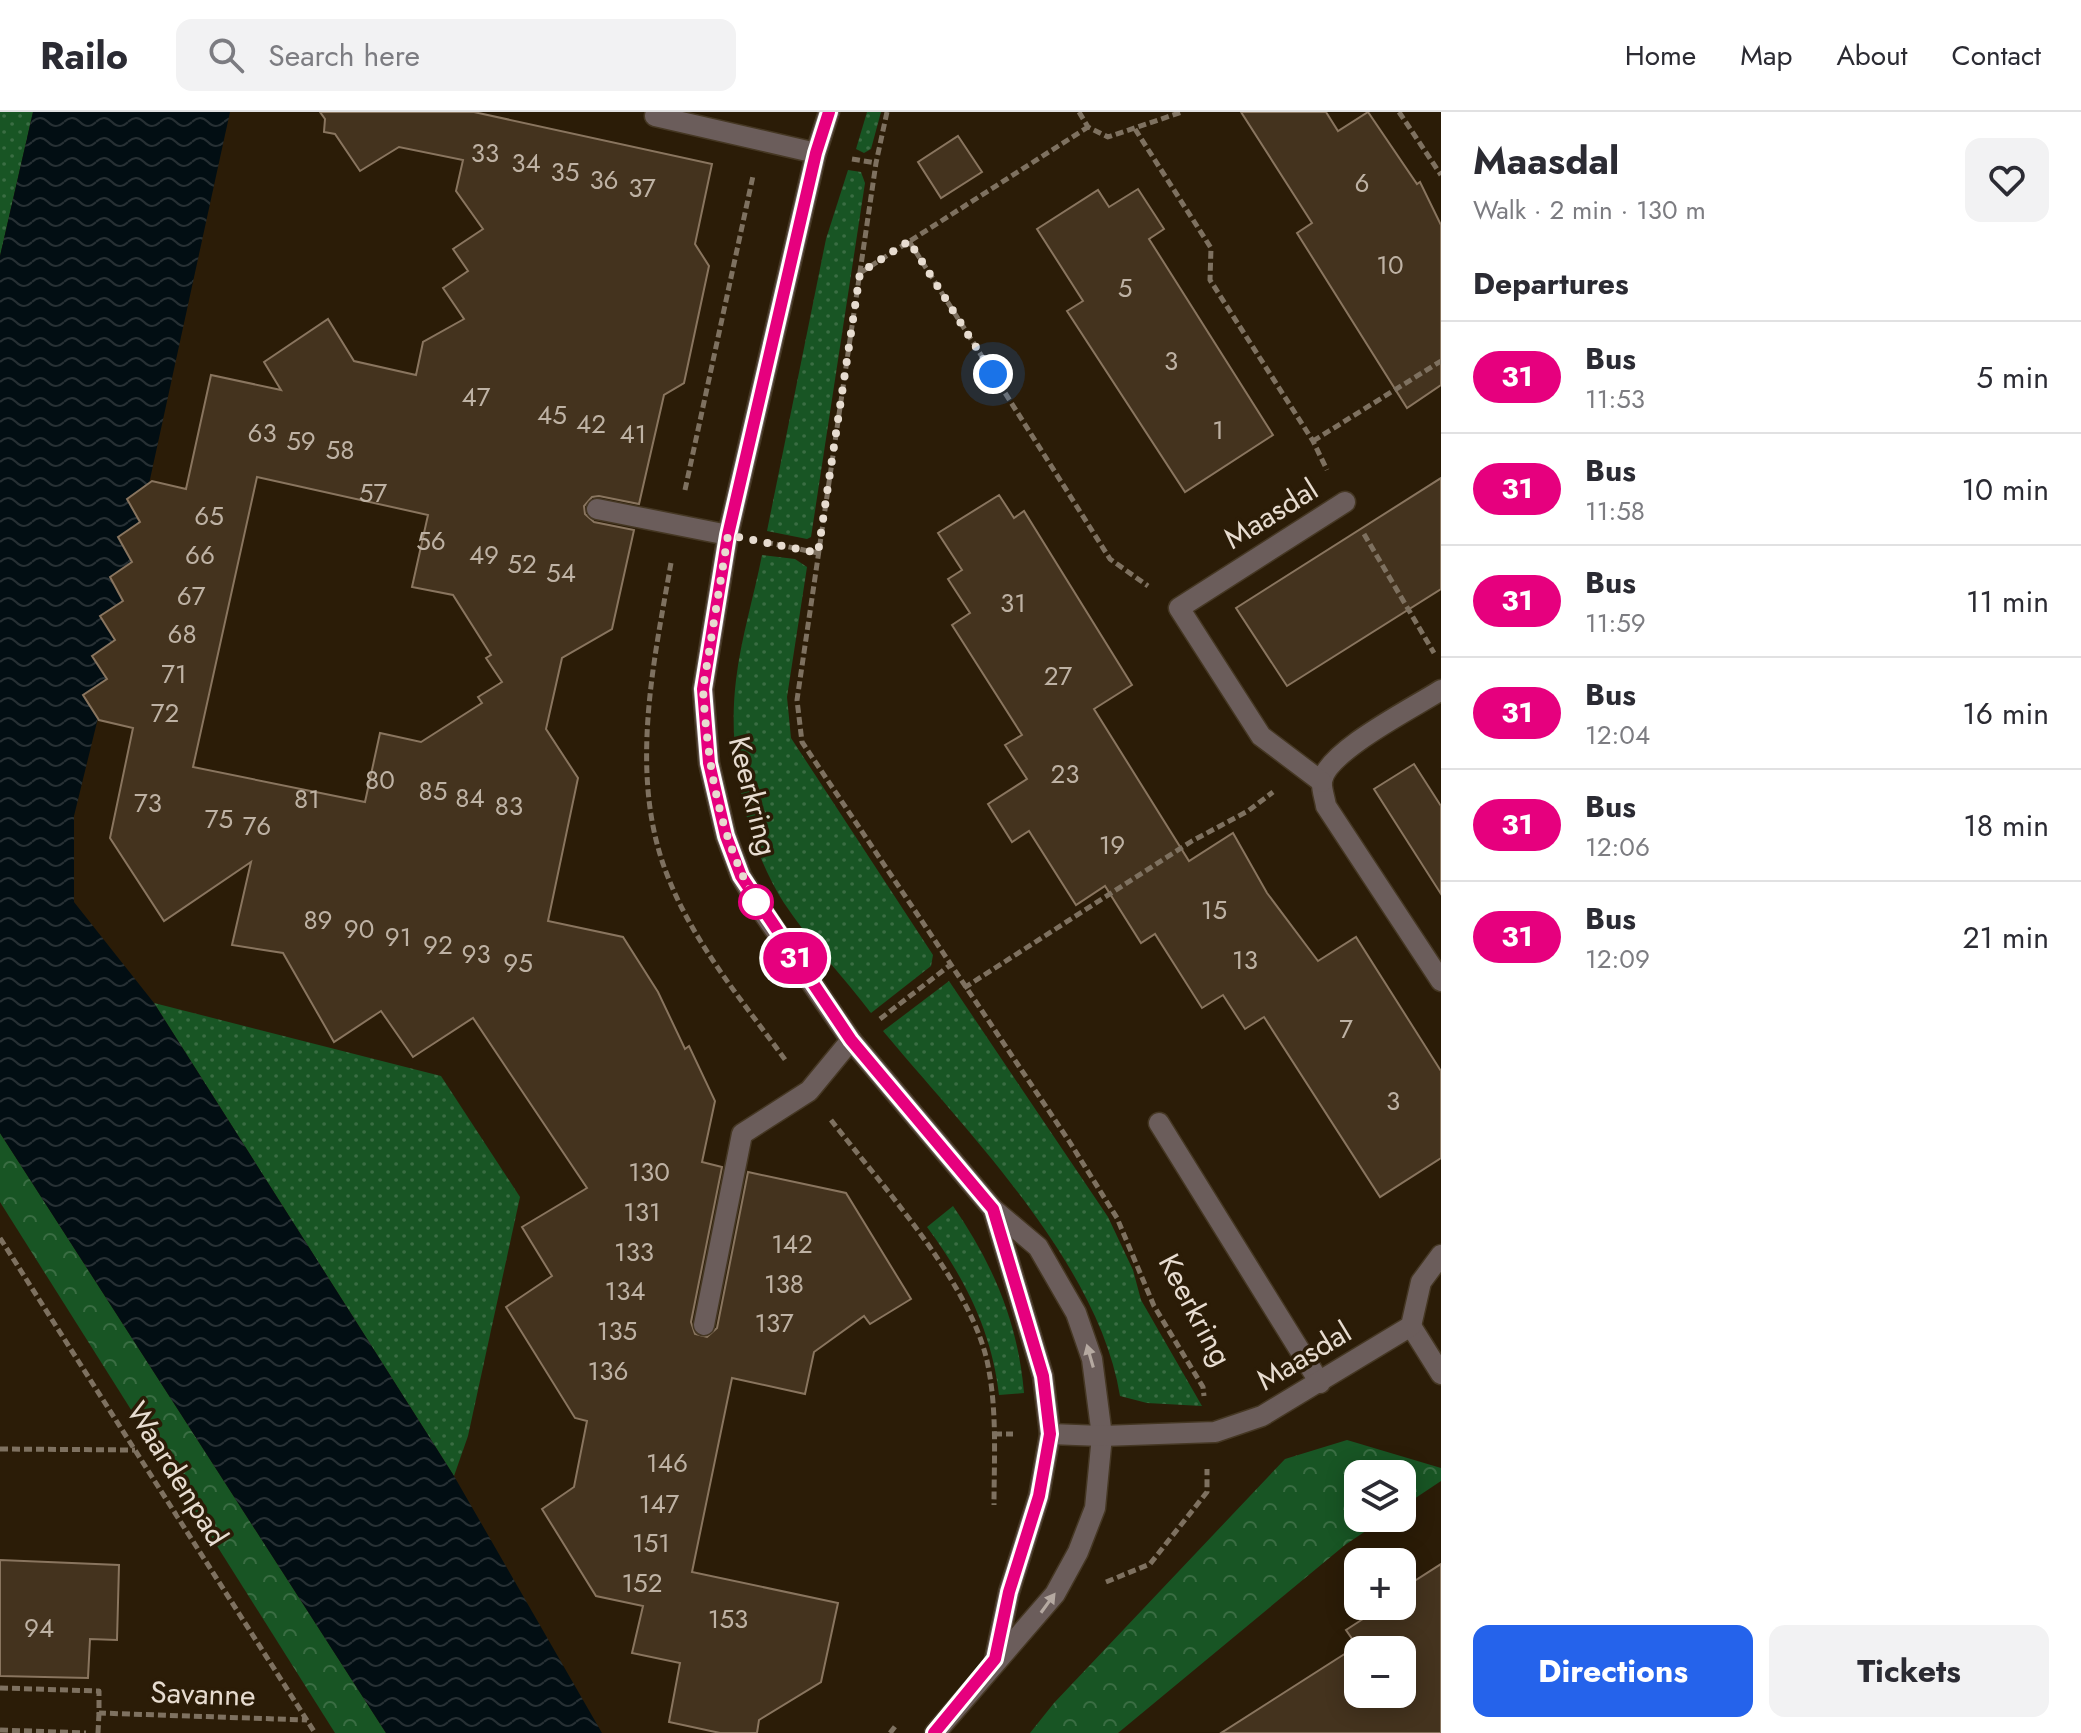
<!DOCTYPE html>
<html lang="en">
<head>
<meta charset="utf-8">
<style>
	body { margin:0; font-family:Jost,sans-serif; background:#f2f2f3; color:#2b2b33; height:100vh; display:flex; flex-direction:column; font-size:30px; white-space:nowrap }
	* { box-sizing:border-box; margin:0 }
	p { font-size:26px; color:#7c7c81 }
	.icon { flex:none; width:44px; height:44px; fill:none; stroke:currentColor; stroke-width:2; stroke-linecap:round; stroke-linejoin:round }
	.map { position:relative; flex:1; overflow:hidden }
	.sheet { display:flex; flex-direction:column; background:#fff; width:640px }
	.sheet>* { flex:none }
	.badge { padding:0 16px; border-radius:26px; font-size:28px; line-height:52px }
	.tools { position:absolute; left:1344px; top:1348px; display:grid; gap:16px }
	.tools a { display:grid; place-items:center; width:72px; height:72px; border-radius:16px; background:#fff; box-shadow:0 4px 20px #0003; font-size:40px }
	.you { position:absolute; width:40px; height:40px; margin:-20px; border:6px solid #fff; border-radius:50%; background:#1a73e8; box-shadow:0 0 0 12px #1a73e833 }
	.map>.badge { position:absolute; translate:-50% -50%; box-shadow:0 0 0 4px #fff }
	h2 { padding:0 32px; font-size:30px; line-height:72px }
	.round { display:grid; place-items:center; flex:none; width:84px; height:84px; border-radius:16px; background:#f2f2f3 }
	.overview { display:flex; align-items:center; justify-content:space-between; height:136px; padding:0 32px }
	h1 { font-size:38px; font-weight:700; line-height:60px }
	.button { display:flex; gap:16px; margin-top:auto; padding:16px 32px }
	.button a { flex:1; height:92px; border-radius:16px; background:#2563eb; color:#fff; font-size:32px; font-weight:700; line-height:92px; text-align:center }
	.button a+a { background:#f2f2f3; color:#2b2b33 }
	ul { padding:0; list-style:none }
	li { display:flex; align-items:center; gap:24px; height:112px; padding:0 32px; border-top:2px solid #e1e1e2 }
	li div { flex:1 }
	li b { display:block; font-size:30px }
	li em { font-style:normal }
	li .badge { min-width:88px; font-weight:700; text-align:center }
	header { display:flex; align-items:center; gap:48px; box-sizing:border-box; height:112px; padding:0 40px; background:#fff; border-bottom:2px solid #e1e1e2 }
	header strong { font-size:38px }
	nav { display:flex; gap:44px; margin-inline-start:auto; font-size:28px }
	.search { width:560px; height:72px; background:#f2f2f3; display:flex; align-items:center; gap:20px; box-sizing:border-box; padding:0 28px; border-radius:16px; color:#7c7c81; font-size:30px }
	main { display:flex; flex:1; min-height:0 }
	.map>svg:first-child { display:block }
	.grass { fill:url(#grass-dots) }
	.forest { fill:url(#forest-crowns) }
	.water { fill:url(#water-waves) }
	.building { fill:#44331e; stroke:#89755f; stroke-width:2; fill-rule:evenodd }
	.lines { fill:none; stroke-linecap:round; stroke-linejoin:round }
	.minor-casing { stroke:#453723; stroke-width:23 }
	.path { stroke:#7e7160; stroke-width:5; stroke-dasharray:8 4; stroke-linecap:butt }
	.minor { stroke:#6b5d5b; stroke-width:20 }
	.oneway { fill:#b5a9a1 }
	.line-casing { stroke:#fff; stroke-width:18 }
	.line { stroke:#e6007e; stroke-width:12 }
	.walk { stroke:#e7dcd0; stroke-width:8; stroke-dasharray:0 14.4 }
	.stop-dot { fill:#fff; stroke:#e6007e; stroke-width:4 }
	.labels { text-anchor:middle; stroke-width:7; stroke-linejoin:round; paint-order:stroke }
	.number-label { font-size:26px; fill:#beb2a4 }
	.street-label { font-size:30px; fill:#e7dcd0; stroke:#2b1c07 }
</style>
</head>
<body>
<header>
<strong>Railo</strong>
<div class="search"><svg class="icon" aria-label="search" viewBox="0 0 24 24"><circle cx="10" cy="10" r="6"/><path d="M15 15l6 6"/></svg>Search here</div>
<nav><a>Home</a><a>Map</a><a>About</a><a>Contact</a></nav>
</header>
<main>
<div class="map">
<svg width="1441" height="1621" viewBox="0 0 1441 1621">
	<defs>
		<pattern id="grass-dots" width="8" height="8" patternUnits="userSpaceOnUse" patternTransform="scale(2)"><rect width="8" height="8" fill="#185524"/><path d="M2 2h.1M6 6h.1" fill="none" stroke="#3a6d43" stroke-width="1.8" stroke-linecap="round"/></pattern>
		<pattern id="forest-crowns" width="20" height="18" patternUnits="userSpaceOnUse" patternTransform="scale(2)"><rect width="20" height="18" fill="#185524"/><path d="M2 6a3 3 0 1 1 6 0M12 15a3 3 0 1 1 6 0" fill="none" stroke="#3a6d43"/></pattern>
		<pattern id="water-waves" width="16" height="10" patternUnits="userSpaceOnUse" patternTransform="scale(2)"><rect width="16" height="10" fill="#020e13"/><path d="M0 5q4-4 8 0t8 0" fill="none" stroke="#273034"/></pattern>
	</defs>
	<rect width="100%" height="100%" fill="#2b1c07"/>
	<g class="grass">
		<path d="M0 0H33L0 144Z"/>
		<path d="M867 0H881L871 37 864 41 856 37Z"/>
		<path d="M848 58 861 60 865 71 811 425 807 427 767 419 826 127Z"/>
		<path d="M762 443 795 447 807 455 787 585 791 626 933 843 931 854 871 901C843 864 809 829 784 791 744 728 727 641 736 568 741 526 754 484 762 443Z"/>
		<path d="M949 869 1108 1105 1133 1158 1141 1188 1202 1294 1147 1291 1120 1284C1099 1152 967 1020 883 919Z"/>
		<path d="M154 891 441 964 520 1085 468 1324 454 1364Z"/>
		<path d="M953 1094C993 1152 1018 1210 1024 1281L999 1283C992 1220 965 1166 927 1115Z"/>
	</g>
	<g class="forest">
		<path d="M0 1021 386 1621H335L0 1090Z"/>
		<path d="M1347 1328 1441 1356V1369L1402 1395V1362H1358V1406H1385L1345 1433 1118 1621H1030L1054 1591 1285 1347Z"/>
	</g>
	<path class="water" d="M33 0H230L132 450 110 465 123 489 100 504 115 528 92 544 107 566 83 583 98 606 74 704V790L154 891 454 1364 602 1621H386L0 1021V144Z"/>
	<g class="building">
		<path d="M320 0H474L712 52 695 132 709 154 703 182 684 271 664 283 639 392 599 384 592 385 584 394 585 402 594 410 634 418 612 517 562 546 546 617 578 666 548 809 623 825 658 880 685 937 689 934 715 989 702 1050 722 1055 691 1210 695 1222 707 1225 717 1216 748 1060 846 1081 911 1187 870 1212 864 1204 814 1240 805 1282 732 1266 692 1460 838 1491 821 1570 759 1608 757 1621H720L669 1610 680 1551 632 1541 643 1494 596 1484 542 1397 574 1375 587 1309 575 1306 506 1195 552 1164 522 1115 587 1076 473 906 413 945 381 899 334 930 283 841 232 833 251 750 164 809 110 726 133 616 99 608 83 583 107 567 92 544 115 528 100 504 123 489 110 465 132 450 118 425 140 410 127 387 152 369 186 377 211 263 281 278 264 250 328 207 354 249 416 263 423 230 464 207 443 176 468 159 453 137 483 117 456 79 463 48 399 35 360 59 335 22 324 20 325 7ZM257 365 428 403 412 475 453 483 491 543 486 546 502 570 478 585 482 591 421 630 380 621 365 690 193 655Z"/>
		<path d="M1241 0H1326L1338 19 1368 0 1417 72 1420 70 1441 113V273L1407 296 1297 121 1312 111Z"/>
		<path d="M958 24 982 60 941 86 918 50Z"/>
		<path d="M1138 77 1164 117 1149 127 1273 323 1185 380 1067 199 1083 189 1037 117 1098 78 1109 95Z"/>
		<path d="M1441 366V477L1287 574 1236 496Z"/>
		<path d="M999 383 1014 406 1024 399 1132 573 1094 597 1189 749 1233 721 1267 781 1318 849 1356 825 1441 959V1046L1380 1085 1264 905 1245 917 1223 883 1202 896 1155 822 1141 831 1105 774 1076 793 1029 719 1012 730 988 692 1027 667 1005 633 1022 623 952 513 970 501 948 467 962 458 938 421Z"/>
		<path d="M1414 652 1441 694V782L1374 677Z"/>
		<path d="M0 1448 119 1453 117 1528 90 1527 88 1566 0 1564Z"/>
		<path d="M1441 1452V1621H1221L1357 1534 1346 1518 1383 1494H1402V1477ZM1358 1538H1402V1582H1358Z"/>
	</g>
	<g class="lines">
		<g class="minor-casing">
			<g id="minor">
				<path d="M829 0 816 41 728 423 703 577 709 651 726 724 741 764 760 796 851 928 993 1097 1038 1135 1076 1201 1092 1247 1102 1324 1095 1396 1078 1440 1055 1482 935 1621"/>
				<path d="M655 4 816 41"/>
				<path d="M597 397 728 423"/>
				<path d="M1441 578C1415 595 1327 639 1322 669 1321 676 1325 687 1326 694L1441 869"/>
				<path d="M1322 670 1261 624 1179 496 1345 390"/>
				<path d="M1159 1011 1320 1271"/>
				<path d="M993 1097 1043 1264 1050 1322 1039 1384 1009 1480 995 1547"/>
				<path d="M704 1213 742 1022 809 979 851 928"/>
				<path d="M1411 1214 1441 1262"/>
				<path d="M1050 1322 1102 1324 1215 1320 1262 1304 1411 1214 1421 1170 1441 1143"/>
			</g>
		</g>
		<g class="path">
			<path d="M887 0 876 51 797 588 802 630 1069 1029 1117 1106 1154 1194 1203 1275 1204 1284"/>
			<path d="M1079 0 1088 15 1108 25 1182 0"/>
			<path d="M1399 0 1441 63"/>
			<path d="M1135 17 1211 136 1210 168 1313 329 1327 358"/>
			<path d="M852 47 876 51"/>
			<path d="M909 129 1110 447 1148 474"/>
			<path d="M860 161 1088 15"/>
			<path d="M1313 329 1441 249"/>
			<path d="M685 378 753 64"/>
			<path d="M1364 422 1434 541"/>
			<path d="M765 430 818 441"/>
			<path d="M671 451C653 554 627 669 670 770 697 836 745 892 786 949"/>
			<path d="M964 876 1192 729 1248 699 1273 680"/>
			<path d="M880 907 949 854"/>
			<path d="M831 1008C882 1074 976 1176 989 1259 997 1303 994 1349 994 1393"/>
			<path d="M0 1126 315 1621"/>
			<path d="M994 1322H1013"/>
			<path d="M0 1337 135 1338"/>
			<path d="M1106 1470 1150 1452 1207 1380V1357"/>
			<path d="M0 1576 99 1579V1601L307 1608"/>
			<path d="M0 1618 86 1621"/>
			<path d="M98 1621 99 1601"/>
			<path d="M890 1621 897 1612"/>
		</g>
		<use href="#minor" class="minor"/>
	</g>
	<defs><path id="oneway-solid" d="M-6-.8H1V-3.2L6.5 0L1 3.2V.8H-6Z" transform="scale(2)"/></defs>
	<g class="oneway">
		<use href="#oneway-solid" transform="translate(1090 1244) rotate(-106)"/>
		<use href="#oneway-solid" transform="translate(1048 1491) rotate(-54)"/>
	</g>
	<g class="lines">
		<g class="line-casing">
			<path id="line" d="M829 0 816 41 728 423 703 577 705 602 709 651 726 724 741 764 851 928 993 1097 1043 1264 1050 1322 1039 1384 1009 1480 995 1547 934 1621"/>
		</g>
		<use href="#line" class="line"/>
		<path class="walk" d="M756 790 760 796C719 728 708 655 703 577L728 423 818 441 860 161 909 129 993 262"/>
	</g>
	<circle class="stop-dot" cx="756" cy="790" r="16"/>
	<g class="labels">
		<g class="number-label">
			<text x="485" y="50">33</text>
			<text x="526" y="60">34</text>
			<text x="565" y="69">35</text>
			<text x="604" y="77">36</text>
			<text x="1362" y="80">6</text>
			<text x="642" y="85">37</text>
			<text x="1390" y="162">10</text>
			<text x="1125" y="185">5</text>
			<text x="1171" y="258">3</text>
			<text x="476" y="294">47</text>
			<text x="552" y="312">45</text>
			<text x="591" y="321">42</text>
			<text x="1218" y="327">1</text>
			<text x="262" y="330">63</text>
			<text x="633" y="331">41</text>
			<text x="301" y="338">59</text>
			<text x="340" y="347">58</text>
			<text x="373" y="390">57</text>
			<text x="209" y="413">65</text>
			<text x="431" y="438">56</text>
			<text x="200" y="452">66</text>
			<text x="484" y="452">49</text>
			<text x="522" y="461">52</text>
			<text x="561" y="470">54</text>
			<text x="191" y="493">67</text>
			<text x="1013" y="500">31</text>
			<text x="182" y="531">68</text>
			<text x="174" y="571">71</text>
			<text x="1058" y="573">27</text>
			<text x="165" y="610">72</text>
			<text x="1065" y="671">23</text>
			<text x="380" y="677">80</text>
			<text x="433" y="688">85</text>
			<text x="470" y="695">84</text>
			<text x="307" y="696">81</text>
			<text x="148" y="700">73</text>
			<text x="509" y="703">83</text>
			<text x="219" y="716">75</text>
			<text x="257" y="723">76</text>
			<text x="1112" y="742">19</text>
			<text x="1214" y="807">15</text>
			<text x="318" y="817">89</text>
			<text x="359" y="826">90</text>
			<text x="398" y="834">91</text>
			<text x="438" y="842">92</text>
			<text x="476" y="851">93</text>
			<text x="1245" y="857">13</text>
			<text x="518" y="860">95</text>
			<text x="1346" y="926">7</text>
			<text x="1393" y="998">3</text>
			<text x="649" y="1069">130</text>
			<text x="642" y="1109">131</text>
			<text x="792" y="1141">142</text>
			<text x="634" y="1149">133</text>
			<text x="784" y="1181">138</text>
			<text x="625" y="1188">134</text>
			<text x="774" y="1220">137</text>
			<text x="617" y="1228">135</text>
			<text x="608" y="1268">136</text>
			<text x="667" y="1360">146</text>
			<text x="659" y="1401">147</text>
			<text x="651" y="1440">151</text>
			<text x="642" y="1480">152</text>
			<text x="728" y="1516">153</text>
			<text x="39" y="1525">94</text>
		</g>
		<g class="street-label">
			<text transform="translate(1271 402) rotate(-32)" y="10">Maasdal</text>
			<text transform="translate(753 684) rotate(76)" y="10">Keerkring</text>
			<text transform="translate(1195 1198) rotate(62)" y="10">Keerkring</text>
			<text transform="translate(1304 1244) rotate(-31)" y="10">Maasdal</text>
			<text transform="translate(177 1362) rotate(58)" y="10">Waardenpad</text>
			<text transform="translate(203 1582) rotate(2)" y="10">Savanne</text>
		</g>
	</g>
</svg>
<div class="tools">
<a><svg class="icon" aria-label="layers" viewBox="0 0 24 24"><path d="M12 4l9 5-9 5-9-5zM3 14l9 5 9-5"/></svg></a>
<a>+</a>
<a>−</a>
</div>
<div class="you" style="left:993px;top:262px"></div>
<b class="badge" style="left:795px;top:846px;background:#e6007e;color:#fff">31</b>
</div>
<section class="sheet">
<div class="overview"><div><h1>Maasdal</h1><p>Walk · 2 min · 130 m</p></div><a class="round"><svg class="icon" aria-label="heart" viewBox="0 0 24 24"><path d="M12 20l-8-8c-3-5 5-10 8-4 3-6 11-1 8 4z"/></svg></a></div>
<h2>Departures</h2>
<ul>
<li><span class="badge" style="background:#e6007e;color:#fff">31</span><div><b>Bus</b><p>11:53</p></div><em>5 min</em></li>
<li><span class="badge" style="background:#e6007e;color:#fff">31</span><div><b>Bus</b><p>11:58</p></div><em>10 min</em></li>
<li><span class="badge" style="background:#e6007e;color:#fff">31</span><div><b>Bus</b><p>11:59</p></div><em>11 min</em></li>
<li><span class="badge" style="background:#e6007e;color:#fff">31</span><div><b>Bus</b><p>12:04</p></div><em>16 min</em></li>
<li><span class="badge" style="background:#e6007e;color:#fff">31</span><div><b>Bus</b><p>12:06</p></div><em>18 min</em></li>
<li><span class="badge" style="background:#e6007e;color:#fff">31</span><div><b>Bus</b><p>12:09</p></div><em>21 min</em></li>
</ul>
<div class="button"><a>Directions</a><a>Tickets</a></div>
</section>
</main>
</body>
</html>
